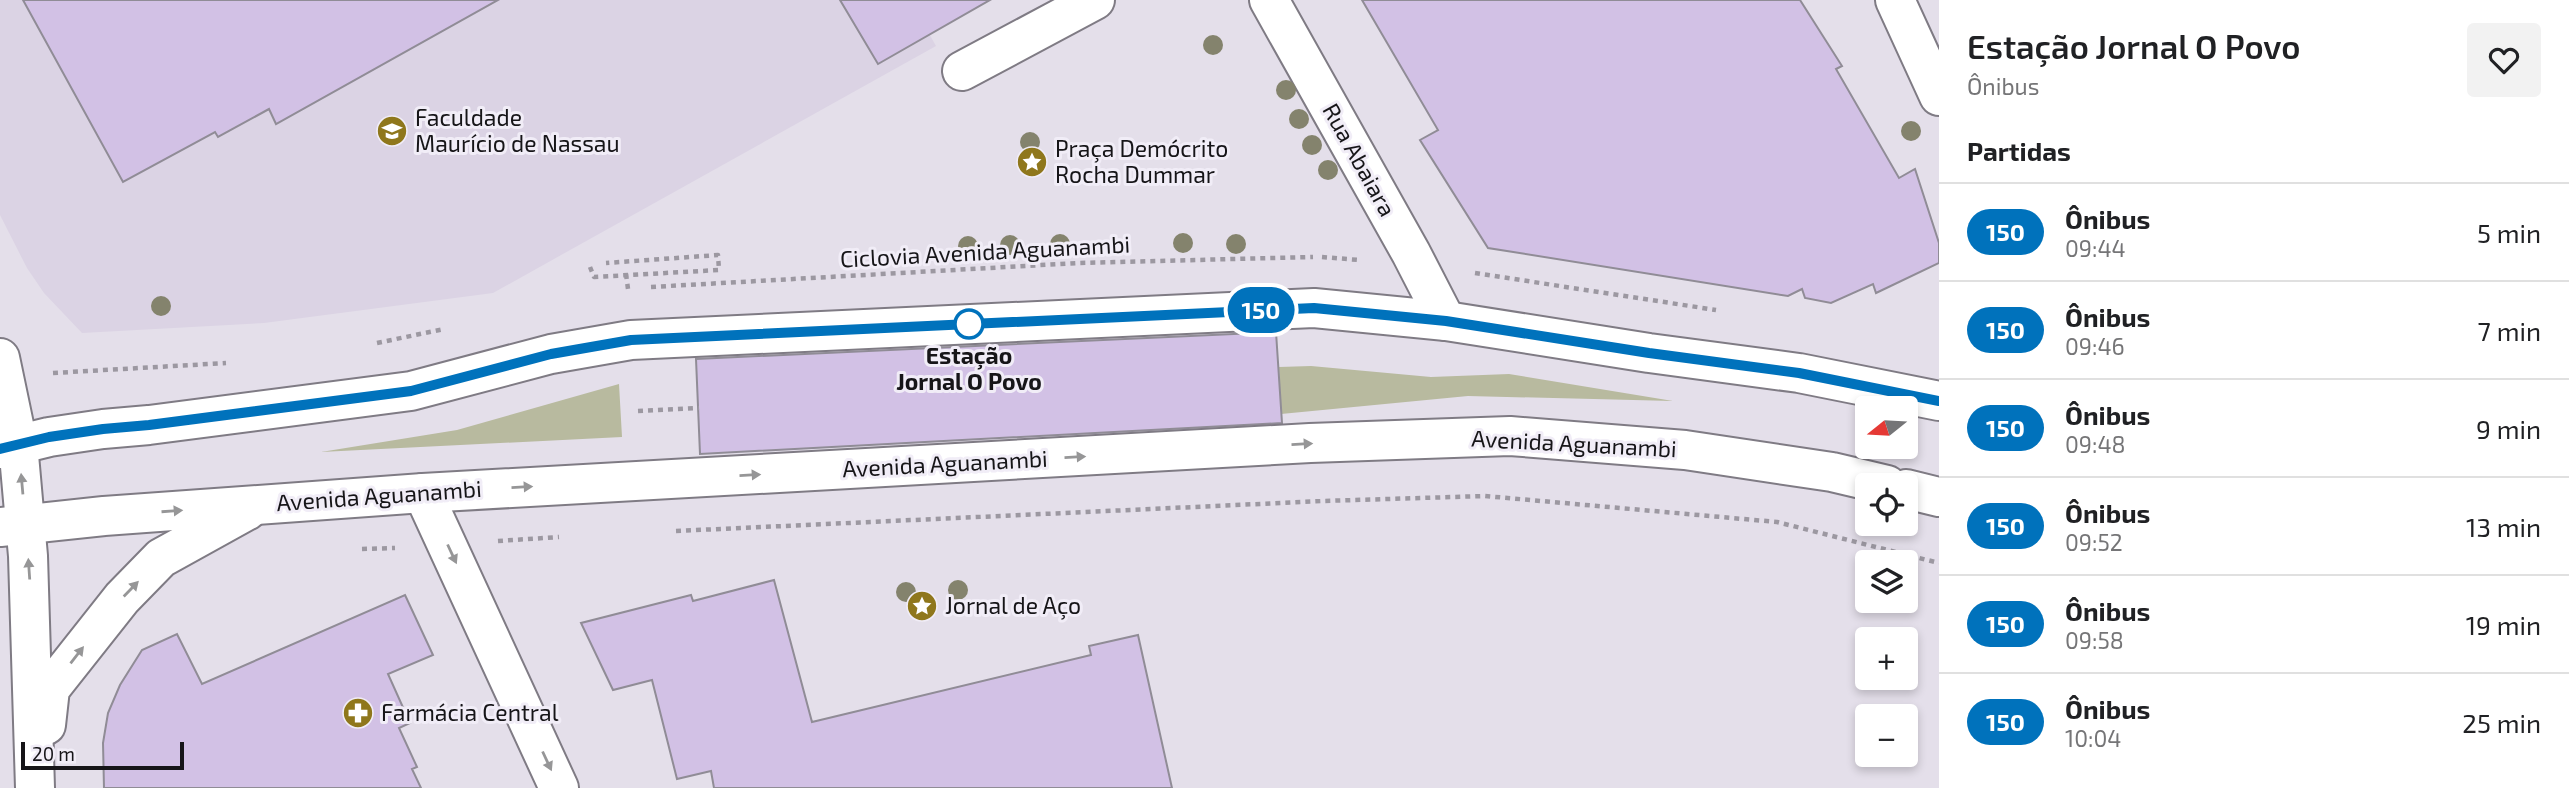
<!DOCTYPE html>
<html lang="pt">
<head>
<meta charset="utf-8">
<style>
	body { margin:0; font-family:"Exo 2",sans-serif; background:#f2f2f2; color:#202124; height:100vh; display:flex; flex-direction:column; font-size:26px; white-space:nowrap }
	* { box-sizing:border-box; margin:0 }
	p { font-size:23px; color:#757577 }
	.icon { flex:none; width:38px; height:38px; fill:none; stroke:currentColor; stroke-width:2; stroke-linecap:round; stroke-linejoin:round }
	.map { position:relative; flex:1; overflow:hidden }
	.drawer { display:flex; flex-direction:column; background:#fff; width:630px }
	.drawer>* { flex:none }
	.badge { padding:0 14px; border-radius:23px; font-size:24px; line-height:46px }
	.needle { width:46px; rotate:252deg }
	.fabs { position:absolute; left:1855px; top:396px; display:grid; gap:14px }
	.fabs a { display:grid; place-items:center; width:63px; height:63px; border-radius:7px; background:#fff; box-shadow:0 4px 10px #0003; font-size:35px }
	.scale { position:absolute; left:21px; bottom:18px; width:163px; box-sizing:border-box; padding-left:7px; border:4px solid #161518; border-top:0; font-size:19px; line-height:24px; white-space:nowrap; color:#161518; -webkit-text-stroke:5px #f1edf7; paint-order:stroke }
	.map>.badge { position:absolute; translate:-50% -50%; box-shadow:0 0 0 4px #fff }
	h2 { padding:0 28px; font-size:26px; line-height:63px }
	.round { display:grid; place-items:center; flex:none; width:74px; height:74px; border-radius:7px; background:#f2f2f2 }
	.headline { display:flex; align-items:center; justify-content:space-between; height:119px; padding:0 28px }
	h1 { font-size:33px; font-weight:600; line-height:52px }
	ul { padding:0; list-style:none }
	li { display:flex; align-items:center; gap:21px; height:98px; padding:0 28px; border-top:2px solid #e0e0e0 }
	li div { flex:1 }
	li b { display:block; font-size:26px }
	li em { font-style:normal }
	li .badge { min-width:77px; font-weight:700; text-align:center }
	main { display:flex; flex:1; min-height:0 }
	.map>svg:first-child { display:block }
	.built { fill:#dbd3e4 }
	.green { fill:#b8ba9f }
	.building { fill:#d2c1e5; stroke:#908c96; stroke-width:2 }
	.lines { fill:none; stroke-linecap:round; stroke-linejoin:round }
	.minor-casing { stroke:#7f7b84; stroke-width:42 }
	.primary-casing { stroke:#7f7b84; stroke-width:42 }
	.path { stroke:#9c98a1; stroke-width:4.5; stroke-dasharray:5 5; stroke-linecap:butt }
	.minor { stroke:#fff; stroke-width:38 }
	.primary { stroke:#fff; stroke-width:38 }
	.tree { fill:#84836d }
	.oneway { fill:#969697 }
	.line-casing { stroke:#fff; stroke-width:16 }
	.line { stroke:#0072bc; stroke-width:10 }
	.stop-dot { fill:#fff; stroke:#0072bc; stroke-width:3.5 }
	.labels { text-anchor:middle; stroke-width:6; stroke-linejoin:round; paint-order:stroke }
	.poi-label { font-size:23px; fill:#161518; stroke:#f1edf7; text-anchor:start }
	.street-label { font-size:23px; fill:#161518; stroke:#f1edf7 }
	.stop-label { font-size:23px; font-weight:bold; fill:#161518; stroke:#f1edf7 }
</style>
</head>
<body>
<main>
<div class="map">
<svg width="1939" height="788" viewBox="0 0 1939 788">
	<rect width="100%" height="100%" fill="#e4dfea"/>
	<path class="built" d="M0 0H910L936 46 493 293 264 323 82 333 44 293 27 268 0 215Z"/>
	<g class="green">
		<path d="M1311 366 1431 377 1509 374 1673 401 1468 396 1281 414 1279 367Z"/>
		<path d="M619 384 622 437 321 452 457 430Z"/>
	</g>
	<g class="building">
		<path d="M23 0H498L276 124 269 109 218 137 215 132 123 182Z"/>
		<path d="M840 0H990L878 64Z"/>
		<path d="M1362 0H1800L1842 66 1836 69 1899 178 1915 169 1939 243V263L1876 293 1873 284 1831 303 1805 298 1802 289 1788 296 1488 248 1420 140 1438 130Z"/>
		<path d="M1276 332 1282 423 700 454 696 359Z"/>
		<path d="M774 580 812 722 1091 655 1089 646 1138 635 1172 788H714L711 771 677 779 652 680 613 690 581 623 691 595 693 601Z"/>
		<path d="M405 595 433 655 388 674 410 723 399 728 417 767 412 769 421 788H104L103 743 108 713 120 685 142 650 177 634 202 684Z"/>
	</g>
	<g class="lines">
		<g class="minor-casing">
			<g id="minor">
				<path d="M1269 0 1411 253 1446 321"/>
				<path d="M1895 0 1939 96"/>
				<path d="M962 71 1095 0"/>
				<path d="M423 493 559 788"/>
			</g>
		</g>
		<g class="primary-casing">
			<g id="primary">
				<path d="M0 358 18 444 28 556 35 788"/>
				<path d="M0 449 49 437 103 429 149 425 411 391 551 354 631 340 1314 308 1446 321 1649 353 1799 373 1939 401"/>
				<path d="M1906 489 1939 497"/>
				<path d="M0 527 104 516 423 493 1310 443 1510 436 1685 450 1832 472 1887 485"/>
				<path d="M46 725 50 689 122 598 161 558 248 510"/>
			</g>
		</g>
		<g class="path">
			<path d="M1322 257 1359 260"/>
			<path d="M590 267 594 277 719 270 718 255 606 263"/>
			<path d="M1475 273 1716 310"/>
			<path d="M626 274 628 289"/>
			<path d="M651 287 1078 263 1313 257"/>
			<path d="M377 343 444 329"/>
			<path d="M53 373 226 363"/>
			<path d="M638 411 699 408"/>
			<path d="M676 531 1323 501 1485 496 1777 522 1939 563"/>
			<path d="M498 541 559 537"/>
			<path d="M362 549 395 548"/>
		</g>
		<use href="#minor" class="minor"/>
		<use href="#primary" class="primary"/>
	</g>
	<g class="tree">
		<circle cx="1213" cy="45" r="10"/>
		<circle cx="1286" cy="90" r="10"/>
		<circle cx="1299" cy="119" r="10"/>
		<circle cx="1911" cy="131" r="10"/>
		<circle cx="1030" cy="142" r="10"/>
		<circle cx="1312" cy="145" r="10"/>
		<circle cx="1328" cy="170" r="10"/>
		<circle cx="1183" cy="243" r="10"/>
		<circle cx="1060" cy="244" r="10"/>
		<circle cx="1236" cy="244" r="10"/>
		<circle cx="1010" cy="245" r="10"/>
		<circle cx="968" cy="246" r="10"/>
		<circle cx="161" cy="306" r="10"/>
		<circle cx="958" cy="590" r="10"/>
		<circle cx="906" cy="592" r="10"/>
	</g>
	<defs><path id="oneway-solid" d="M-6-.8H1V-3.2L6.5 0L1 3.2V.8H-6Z" transform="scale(1.75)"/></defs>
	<g class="oneway">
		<use href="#oneway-solid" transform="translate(1302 444) rotate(-3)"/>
		<use href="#oneway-solid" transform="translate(1075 457) rotate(-3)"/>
		<use href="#oneway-solid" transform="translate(750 475) rotate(-3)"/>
		<use href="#oneway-solid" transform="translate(22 484) rotate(-95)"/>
		<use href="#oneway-solid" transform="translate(522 487) rotate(-3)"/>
		<use href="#oneway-solid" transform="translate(172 511) rotate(-4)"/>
		<use href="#oneway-solid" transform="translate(452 554) rotate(65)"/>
		<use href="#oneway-solid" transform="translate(29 569) rotate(-94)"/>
		<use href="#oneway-solid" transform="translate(131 589) rotate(-46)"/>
		<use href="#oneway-solid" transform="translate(77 655) rotate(-52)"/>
		<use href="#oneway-solid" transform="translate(547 761) rotate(65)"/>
	</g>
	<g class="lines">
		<g class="line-casing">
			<path id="line" d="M0 449 49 437 103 429 149 425 411 391 551 354 631 340 1314 308 1446 321 1649 353 1799 373 1939 401"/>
		</g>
		<use href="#line" class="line"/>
	</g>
	<defs>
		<g id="university-disc" transform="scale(1.575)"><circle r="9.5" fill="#8f771c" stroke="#f1edf7"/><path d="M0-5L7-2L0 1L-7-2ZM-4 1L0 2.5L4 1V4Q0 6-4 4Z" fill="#fff"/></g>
		<g id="sight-disc" transform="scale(1.575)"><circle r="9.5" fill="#8f771c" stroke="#f1edf7"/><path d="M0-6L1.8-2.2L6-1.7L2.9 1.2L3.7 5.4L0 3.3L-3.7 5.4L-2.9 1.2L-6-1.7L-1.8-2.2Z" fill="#fff"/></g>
		<g id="pharmacy-disc" transform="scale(1.575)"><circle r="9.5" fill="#8f771c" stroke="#f1edf7"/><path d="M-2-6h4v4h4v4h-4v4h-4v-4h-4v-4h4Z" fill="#fff"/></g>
	</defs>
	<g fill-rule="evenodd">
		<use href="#university-disc" x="392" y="131"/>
		<use href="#sight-disc" x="1032" y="162"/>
		<use href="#sight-disc" x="922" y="606"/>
		<use href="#pharmacy-disc" x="358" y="713"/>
	</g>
	<circle class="stop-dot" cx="969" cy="324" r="14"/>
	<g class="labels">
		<g class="poi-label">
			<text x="415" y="126">Faculdade<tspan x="415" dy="26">Maurício de Nassau</tspan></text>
			<text x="1055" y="157">Praça Demócrito<tspan x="1055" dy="26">Rocha Dummar</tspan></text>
			<text x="945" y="614">Jornal de Aço</text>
			<text x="381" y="721">Farmácia Central</text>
		</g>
		<g class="street-label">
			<text transform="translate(1359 160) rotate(61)" y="8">Rua Abaiara</text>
			<text transform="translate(985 252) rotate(-3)" y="8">Ciclovia Avenida Aguanambi</text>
			<text transform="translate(1574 444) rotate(3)" y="8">Avenida Aguanambi</text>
			<text transform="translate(945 464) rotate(-3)" y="8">Avenida Aguanambi</text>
			<text transform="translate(379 496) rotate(-4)" y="8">Avenida Aguanambi</text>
		</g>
		<g class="stop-label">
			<text x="969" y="364">Estação<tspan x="969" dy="26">Jornal O Povo</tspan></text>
		</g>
	</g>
</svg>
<div class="fabs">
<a><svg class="needle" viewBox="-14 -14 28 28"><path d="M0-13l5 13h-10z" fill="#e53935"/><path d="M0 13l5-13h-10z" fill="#757577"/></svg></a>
<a><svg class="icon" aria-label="locate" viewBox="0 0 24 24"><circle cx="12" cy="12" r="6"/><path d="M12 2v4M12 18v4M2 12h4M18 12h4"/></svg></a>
<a><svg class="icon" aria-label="layers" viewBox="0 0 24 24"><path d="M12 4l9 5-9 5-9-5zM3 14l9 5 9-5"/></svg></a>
<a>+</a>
<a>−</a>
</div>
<div class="scale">20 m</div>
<b class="badge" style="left:1261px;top:310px;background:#0072bc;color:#fff">150</b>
</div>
<section class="drawer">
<div class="headline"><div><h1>Estação Jornal O Povo</h1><p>Ônibus</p></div><a class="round"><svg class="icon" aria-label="heart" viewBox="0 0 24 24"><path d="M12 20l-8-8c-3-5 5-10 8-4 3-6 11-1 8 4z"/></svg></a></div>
<h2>Partidas</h2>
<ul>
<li><span class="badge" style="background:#0072bc;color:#fff">150</span><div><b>Ônibus</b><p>09:44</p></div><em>5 min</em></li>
<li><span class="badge" style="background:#0072bc;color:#fff">150</span><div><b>Ônibus</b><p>09:46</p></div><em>7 min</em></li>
<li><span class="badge" style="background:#0072bc;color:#fff">150</span><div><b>Ônibus</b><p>09:48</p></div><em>9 min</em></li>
<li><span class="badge" style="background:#0072bc;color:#fff">150</span><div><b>Ônibus</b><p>09:52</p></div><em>13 min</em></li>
<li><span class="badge" style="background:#0072bc;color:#fff">150</span><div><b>Ônibus</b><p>09:58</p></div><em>19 min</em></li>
<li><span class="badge" style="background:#0072bc;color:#fff">150</span><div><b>Ônibus</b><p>10:04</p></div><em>25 min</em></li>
</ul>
</section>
</main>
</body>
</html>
